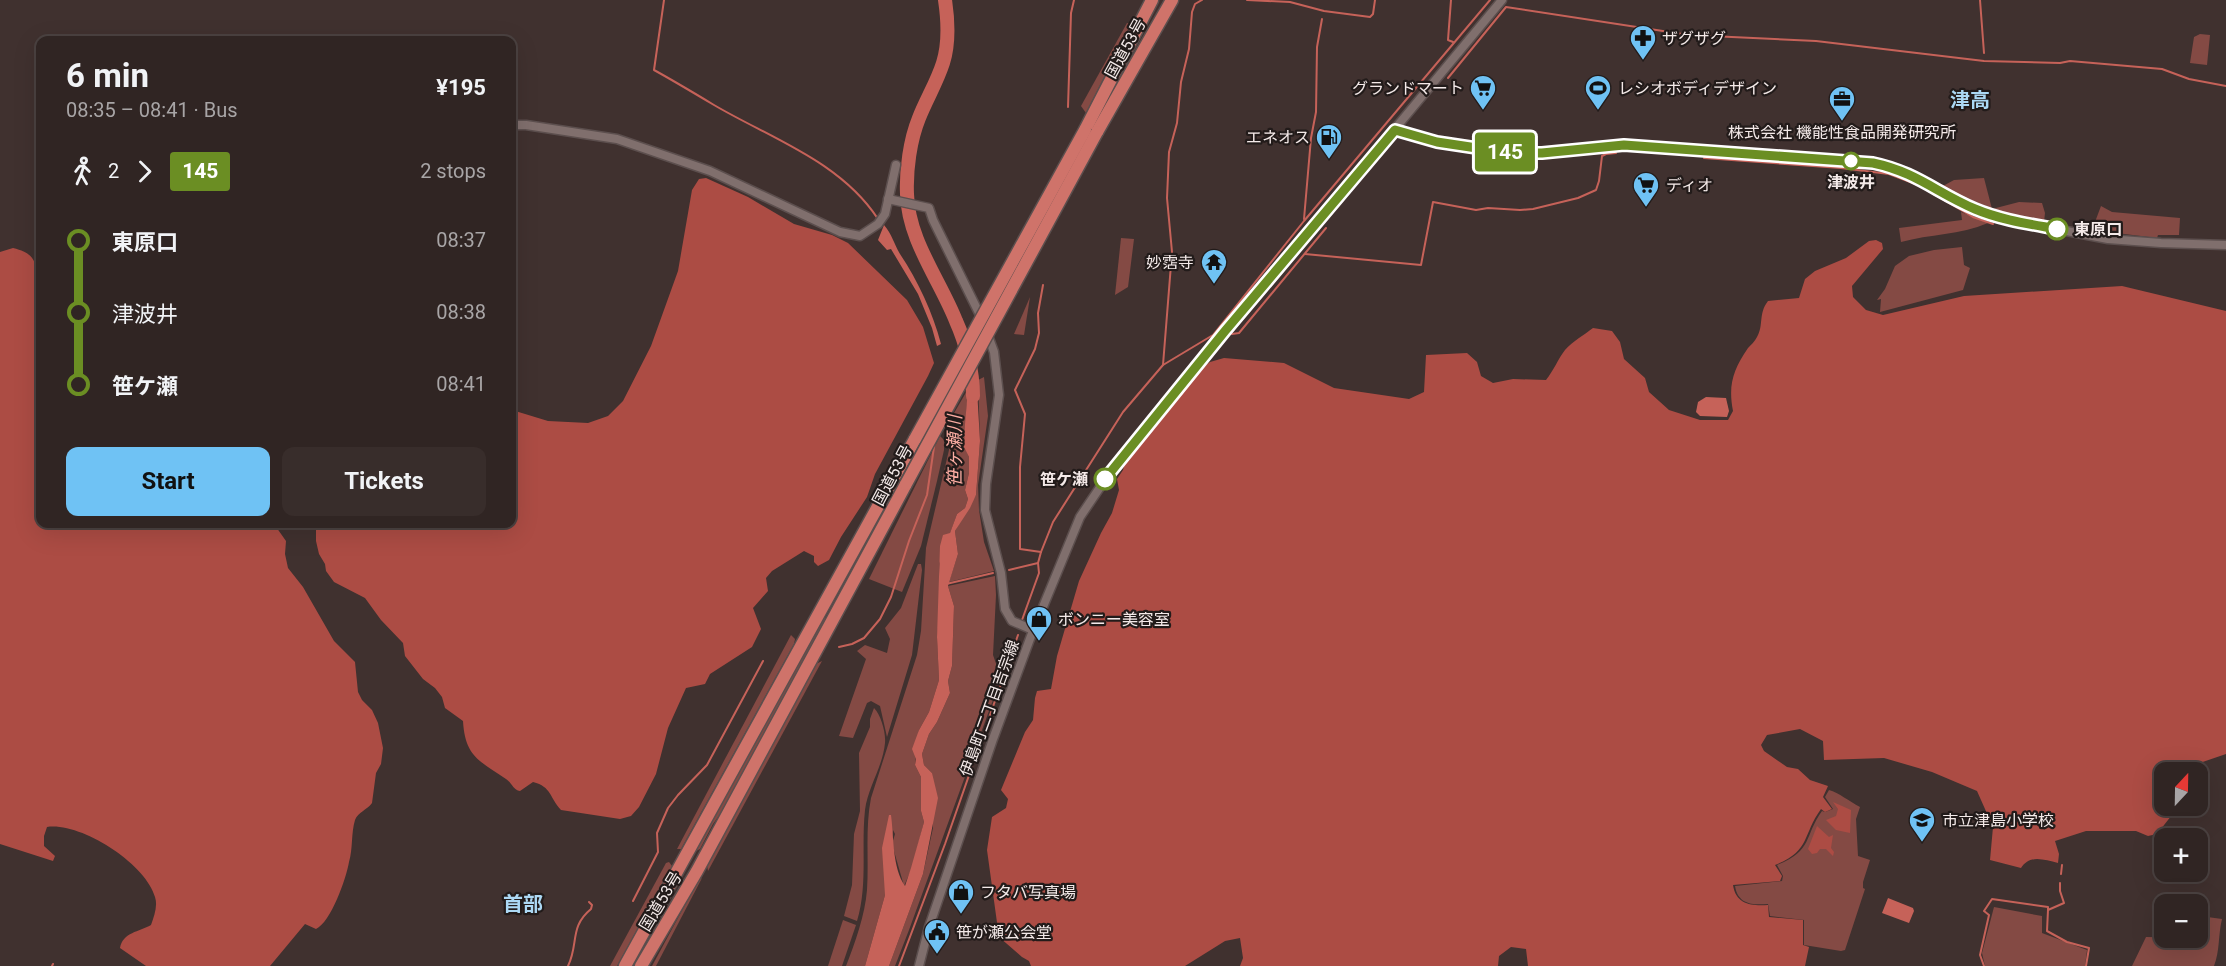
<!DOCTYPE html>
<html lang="en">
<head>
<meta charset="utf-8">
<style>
	body { margin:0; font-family:Roboto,"Noto Sans JP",sans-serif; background:#382d2b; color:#f1f3f6; height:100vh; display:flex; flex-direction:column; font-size:22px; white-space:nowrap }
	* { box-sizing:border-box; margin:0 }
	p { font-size:20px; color:#a8a5a6 }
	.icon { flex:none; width:33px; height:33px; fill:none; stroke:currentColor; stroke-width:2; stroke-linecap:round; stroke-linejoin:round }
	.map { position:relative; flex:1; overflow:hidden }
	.side { position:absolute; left:36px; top:36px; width:480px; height:492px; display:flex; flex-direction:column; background:#302523; border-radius:12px; box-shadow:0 6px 24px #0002,0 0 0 2px #4b4241 }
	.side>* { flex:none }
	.badge { padding:0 12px; border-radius:4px; font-size:21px; line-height:39px }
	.needle { width:39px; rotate:22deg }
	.controls { position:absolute; left:2154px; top:762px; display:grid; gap:12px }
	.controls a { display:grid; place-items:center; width:54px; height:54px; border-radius:12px; background:#302523; box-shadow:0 6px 24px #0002,0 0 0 2px #4b4241; font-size:30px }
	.map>.badge { position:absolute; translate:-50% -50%; box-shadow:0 0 0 3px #fff }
	.legs { display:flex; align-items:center; gap:9px; height:66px; padding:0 30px; font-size:20px }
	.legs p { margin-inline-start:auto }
	.overview { display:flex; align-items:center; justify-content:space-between; height:102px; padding:0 30px }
	h1 { font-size:33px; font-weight:700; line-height:45px }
	.action { display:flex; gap:12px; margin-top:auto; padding:12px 30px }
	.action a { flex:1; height:69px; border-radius:12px; background:#6fc2f4; color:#111; font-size:24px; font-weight:700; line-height:69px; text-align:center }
	.action a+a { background:#382d2b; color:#f1f3f6 }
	ul { padding:0 30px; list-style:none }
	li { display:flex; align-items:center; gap:21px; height:72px; font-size:22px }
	li i { display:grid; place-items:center; width:9px; height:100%; margin:0 8px; background:currentColor }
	li i::after { content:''; width:15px; height:15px; margin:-8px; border:4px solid; border-radius:50%; background:#302523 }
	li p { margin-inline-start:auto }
	li:first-child i { background:linear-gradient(#0000 50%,currentColor 0) }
	li:last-child i { background:linear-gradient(currentColor 50%,#0000 0) }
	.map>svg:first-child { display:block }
	.green { fill:#844a44 }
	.forest { fill:#ac4c44 }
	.water { fill:#c66259 }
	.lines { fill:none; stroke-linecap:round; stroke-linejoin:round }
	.stream { stroke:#c66259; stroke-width:2 }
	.river { stroke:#c66259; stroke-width:14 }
	.tertiary-casing { stroke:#5c4f4e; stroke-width:11 }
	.trunk-casing { stroke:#5c4f4e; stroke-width:15 }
	.tertiary { stroke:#806f6d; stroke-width:8 }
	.trunk { stroke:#cf736a; stroke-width:12 }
	.trunk-bridge-casing { stroke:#5c4f4e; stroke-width:15; stroke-linecap:butt }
	.trunk-bridge { stroke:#cf736a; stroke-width:12 }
	.line-1-casing { stroke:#fff; stroke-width:14 }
	.line-1 { stroke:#6b8e23; stroke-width:9 }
	.stop-1-dot { fill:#fff; stroke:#6b8e23; stroke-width:3 }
	.labels { text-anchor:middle; stroke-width:4.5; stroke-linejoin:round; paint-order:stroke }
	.poi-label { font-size:16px; fill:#f4eae9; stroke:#221b1a; text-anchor:start }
	.street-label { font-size:16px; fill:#f4eae9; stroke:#221b1a }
	.stop-label { font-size:16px; font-weight:bold; fill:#f4eae9; stroke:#221b1a }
	.water-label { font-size:18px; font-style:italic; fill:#fcada3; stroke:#221b1a }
	.quarter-label { font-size:20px; font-weight:bold; fill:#acd8f4; stroke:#221b1a }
</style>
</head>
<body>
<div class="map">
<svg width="2226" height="966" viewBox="0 0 2226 966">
	<rect width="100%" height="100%" fill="#40312f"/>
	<g class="green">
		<path d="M1127 23 1131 24 1086 113 1081 106Z"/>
		<path d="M2200 34 2210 35 2207 65 2190 63 2194 37Z"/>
		<path d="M1984 178 1992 209 2019 202 2042 203 2045 213 2044 222C2008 214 1975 205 1943 186L1954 180Z"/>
		<path d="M2101 206 2112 212 2180 218 2179 235H2158L2157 238 2092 230Z"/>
		<path d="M1961 212 1988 223C1960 235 1930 234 1901 242L1899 228 1962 220Z"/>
		<path d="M1121 238 1134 239 1128 287 1115 295Z"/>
		<path d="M1962 247 1964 265 1970 268 1963 290 1880 312 1881 299 1877 300 1885 289 1895 266 1909 256 1934 250Z"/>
		<path d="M1030 297 1024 335 1014 334Z"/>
		<path d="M984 377 988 416 978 485 979 510 984 542 994 571 949 582 958 554 955 531 976 495 980 441 978 380Z"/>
		<path d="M968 389 964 446 969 457V473L965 490 968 499 965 508 957 514 939 564V618L937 637 939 680 929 712 919 730 915 765 921 777V811L924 822 912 868 904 886 892 844 895 834 893 830 885 895 865 966H846C855 943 865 915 867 890 869 859 865 828 871 798L917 655 921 631 926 548 949 450V437L946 427Z"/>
		<path d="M940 436 944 440V450L937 481 921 546 902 592 869 579Z"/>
		<path d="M918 564H921L922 570 912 655 887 737 880 706 871 701 867 703 853 738 839 736 866 659 857 651 865 645 887 653 890 639 885 628 901 608Z"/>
		<path d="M995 576 996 595 993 655 1001 678 909 930 895 966H889L923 874 933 828 932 773 924 765 922 754 929 734 937 722 950 693 948 681 952 666 954 606 948 586Z"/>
		<path d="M821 615 828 619 733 796 713 824 700 849 696 851 694 850Z"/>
		<path d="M791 635 795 639 794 644 681 849H677Z"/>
		<path d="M822 661 708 871 707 865 816 664Z"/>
		<path d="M874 708C881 715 886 733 885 743 883 766 868 787 865 810 861 847 868 885 857 921L844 916 852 885 854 834 860 811 859 753 870 727V719Z"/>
		<path d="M1829 790C1839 793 1849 801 1860 807L1856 819 1858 856 1870 860 1863 882V888L1865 889 1845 950 1841 951 1804 945V920L1770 916 1768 904C1753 905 1738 905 1735 886L1782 881 1783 876 1777 865C1813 851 1804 836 1822 811L1825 812 1833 809 1825 797Z"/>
		<path d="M669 862 672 866 617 966H610L666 863Z"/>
		<path d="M702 878 656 966H652L698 881Z"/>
		<path d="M1994 907 2042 916V933L2087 950 2085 966H1985L1982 953Z"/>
		<path d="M2200 916 2222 919C2218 935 2220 951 2214 966H2132L2146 937 2198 938V918Z"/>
		<path d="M843 920 856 925 842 966H828Z"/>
	</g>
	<g class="forest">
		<path d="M706 178 748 197 794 224 832 235 848 243 907 300 923 327 934 363 928 376 875 474 867 497 841 537 829 560 818 566 814 562V556L804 551 772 571 766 578 768 591 753 608 761 629 752 647 710 674 705 684 686 688 668 728 656 774 639 807 631 816 620 819 561 810C549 797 552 787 533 782L520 791C513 790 512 783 506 779 480 761 465 757 463 721L445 708 442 697 435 688 423 679 405 656 403 643 381 620 365 598 334 582 326 571 325 564 319 554 316 541V529L313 524H512V410L548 421 588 423 608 416 623 401 651 346 678 271 692 190 699 179Z"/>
		<path d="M1876 240 1882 243 1883 249 1852 286 1853 297 1866 310 1883 315 1964 296 2122 286 2226 311V754L2188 767 2184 772H2164V806H2179L2157 834 2148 836 2136 831H2086L2055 841 2059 854 2058 863C2044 860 2030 854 2021 868L1990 860 1993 827 1977 791 1932 772 1884 758 1824 760 1823 741 1800 729 1767 735 1761 745 1764 751 1787 767 1798 769 1810 780 1828 786 1823 797 1832 809 1825 812 1821 809C1802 835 1811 851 1775 865L1782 876 1780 881 1733 885C1736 905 1752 906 1768 905L1769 917 1803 920V945L1809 947 1805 966H1528L1526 949 1511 947 1499 956 1498 966H1240L1243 958 1240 938 1225 941 1185 966H1031L1029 961 1022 957 999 937 987 850 992 817 1006 808 1008 799 1001 790 1025 732 1033 720 1035 698 1037 691 1051 689 1057 656 1079 581 1101 533 1112 513 1119 490 1117 479 1123 470 1126 458 1202 368 1210 362 1224 358 1284 363 1334 388 1409 399 1424 392 1426 355 1467 353 1477 362 1481 376 1493 383 1513 379 1546 380C1554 370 1558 359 1565 350 1573 341 1584 335 1593 328L1612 331 1620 342 1624 359 1645 378 1649 392 1669 410 1700 420H1728L1733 411C1728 385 1733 370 1748 348 1751 345 1755 341 1757 337 1764 325 1758 314 1768 301L1799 298 1805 279 1815 271 1846 258 1869 241Z"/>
		<path d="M13 248C33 253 34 259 40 277V524H274L286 541 285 554 288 568 303 587 334 641 355 662 358 692 362 700 372 710 378 723 383 748 381 764 376 773 372 803C367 810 358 812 355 820 351 833 353 849 349 862 346 879 331 922 316 929L305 924 270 966H146L120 948C123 932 139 932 151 925 154 916 158 906 155 897 146 864 81 822 47 827L44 836V846L55 856 53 861 0 844V252Z"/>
		<path d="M1833 802 1851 810 1850 833 1836 830 1826 820 1836 816 1838 809Z"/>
		<path d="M1817 826 1829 837 1833 835 1831 848 1834 852 1833 856 1826 849H1820L1817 853 1812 854 1808 849Z"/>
	</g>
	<g class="water">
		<path d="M884 225C892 234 894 244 900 254 918 281 933 313 941 344L937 346 932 328 918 294 891 249 887 250 878 240Z"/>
		<path d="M976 372 980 441 976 495 970 508 955 531 958 554 948 586 954 606 952 666 948 681 950 693 937 722 929 734 922 754 924 765 932 773 938 798 923 874 889 966H865L885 895 882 848 889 815H891C894 837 892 867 905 886L911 868 924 822 921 811V777L915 765 916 759 912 749 919 730 929 712 939 680 937 637 940 546 943 535 950 533 957 514 965 508 968 499 965 490 969 473V457L964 447 965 424 968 389Z"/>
		<path d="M1706 397 1726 398 1729 411 1727 417 1700 416 1696 412 1698 402Z"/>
		<path d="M1888 898 1913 908 1914 911 1909 923 1882 913Z"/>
	</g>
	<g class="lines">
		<g class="stream">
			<path d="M664 0 654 70C674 81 694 93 714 105 770 138 840 161 878 219"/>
			<path d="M1247 0 1290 2 1324 11 1370 17 1373 14 1375 0"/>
			<path d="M1451 0 1448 40 1453 42"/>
			<path d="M1980 0 1984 53"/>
			<path d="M1448 78 1506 7 1689 35 1816 41 1984 61 2060 63 2070 61 2162 69 2189 79 2226 86"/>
			<path d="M1068 107 1071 13 1074 0"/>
			<path d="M1704 158 1841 168 1889 174 1918 185 1973 217 1993 224"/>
			<path d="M1304 219 1311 138 1316 112 1317 47 1322 19"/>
			<path d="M1305 254 1421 265 1433 202 1476 210 1488 208 1520 210 1533 209 1578 198 1596 190 1599 181 1602 156 1606 154 1616 153"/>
			<path d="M1232 334 1239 333 1326 228"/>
			<path d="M1163 365 1172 252 1167 198 1169 152 1177 123 1181 82 1189 49 1192 12 1195 4 1202 0"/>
			<path d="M1041 552 1020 549V467L1025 414 1015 390 1035 349 1039 333 1038 313 1043 285"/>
			<path d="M1009 570 1038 563"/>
			<path d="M946 584 993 573"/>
			<path d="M1022 620 1039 573 1038 563 1041 552 1053 522 1123 412 1163 365 1213 335 1304 221 1490 0"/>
			<path d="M839 647 852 644 864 638 880 619 891 597 909 541 927 495 935 440"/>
			<path d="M2061 874 2062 865"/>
			<path d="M633 901 658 852 657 833 668 808 678 795 707 765 763 661"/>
			<path d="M2048 910 2047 931 2067 942 2089 948 2086 966"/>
			<path d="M2048 910 2064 903 2060 891V883"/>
			<path d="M52 966 53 964"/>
			<path d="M568 966C579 944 569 927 591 909L592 905 589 902"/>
			<path d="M899 966 945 844 1018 635"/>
			<path d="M1984 966 1980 955 1989 915 1984 911 1992 899 2048 907V910"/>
		</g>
		<path class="river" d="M945 0C948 20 949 44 943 63 937 82 926 100 919 118 910 140 906 170 907 194 908 240 940 280 956 321 966 343 973 371 973 396"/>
		<g class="tertiary-casing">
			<g id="tertiary">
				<path d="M512 125H526L617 139 710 171 840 232 860 236 878 224 885 214 896 165"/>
				<path d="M1395 130 1437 142 1510 153H1542L1624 145 1873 163 1907 172 1958 201 2004 219 2108 239 2161 243 2226 245"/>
				<path d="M888 199 929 208 933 220 983 321"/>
				<path d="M987 333 994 352 999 395 986 484 985 510 1001 573 1005 609 1012 621 1033 630"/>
				<path d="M919 966 929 927 993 739 1031 636 1080 517 1113 468 1502 0"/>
			</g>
		</g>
		<g class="trunk-casing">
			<g id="trunk">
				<path d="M1085 130 1152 0"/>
				<path d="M1097 132 1172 0"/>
				<path d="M625 966 915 439"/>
				<path d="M641 966 697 871 906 484"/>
			</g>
		</g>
		<use href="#tertiary" class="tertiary"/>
		<use href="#trunk" class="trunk"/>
		<g class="trunk-bridge-casing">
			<g id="trunk-bridge">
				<path d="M915 439 1085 130"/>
				<path d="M906 484 1097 132"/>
			</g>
		</g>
		<use href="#trunk-bridge" class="trunk-bridge"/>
	</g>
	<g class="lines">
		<g class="line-1-casing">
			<path id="line-1" d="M1105 479 1225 331 1395 130 1437 142 1510 153H1542L1624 145 1873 163C1916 172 1937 193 1975 209 2001 220 2030 224 2057 229"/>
		</g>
		<use href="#line-1" class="line-1"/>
	</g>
	<defs>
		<g id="pharmacy-pin" transform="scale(1.35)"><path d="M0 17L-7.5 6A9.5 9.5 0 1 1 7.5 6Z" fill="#6fc2f4" stroke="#221b1a"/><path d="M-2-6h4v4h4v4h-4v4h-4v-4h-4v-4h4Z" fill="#111"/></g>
		<g id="supermarket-pin" transform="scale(1.35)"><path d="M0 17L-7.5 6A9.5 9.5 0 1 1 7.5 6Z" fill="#6fc2f4" stroke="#221b1a"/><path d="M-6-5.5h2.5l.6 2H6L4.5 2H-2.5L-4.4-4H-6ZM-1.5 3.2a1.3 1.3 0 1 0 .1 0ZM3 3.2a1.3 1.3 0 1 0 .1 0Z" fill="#111"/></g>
		<g id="stadium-pin" transform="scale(1.35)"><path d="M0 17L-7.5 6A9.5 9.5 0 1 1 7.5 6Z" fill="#6fc2f4" stroke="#221b1a"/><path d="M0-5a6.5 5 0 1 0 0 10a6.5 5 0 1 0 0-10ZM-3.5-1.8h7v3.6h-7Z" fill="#111"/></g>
		<g id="office-pin" transform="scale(1.35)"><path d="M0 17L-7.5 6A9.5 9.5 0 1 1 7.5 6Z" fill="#6fc2f4" stroke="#221b1a"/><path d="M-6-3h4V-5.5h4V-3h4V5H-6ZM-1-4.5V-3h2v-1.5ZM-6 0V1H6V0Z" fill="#111"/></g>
		<g id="fuel-pin" transform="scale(1.35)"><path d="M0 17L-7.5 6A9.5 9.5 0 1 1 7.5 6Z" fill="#6fc2f4" stroke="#221b1a"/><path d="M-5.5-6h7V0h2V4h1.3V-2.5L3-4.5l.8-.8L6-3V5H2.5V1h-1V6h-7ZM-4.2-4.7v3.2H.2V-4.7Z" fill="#111"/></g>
		<g id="temple-pin" transform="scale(1.35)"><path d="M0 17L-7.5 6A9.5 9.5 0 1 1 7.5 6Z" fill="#6fc2f4" stroke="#221b1a"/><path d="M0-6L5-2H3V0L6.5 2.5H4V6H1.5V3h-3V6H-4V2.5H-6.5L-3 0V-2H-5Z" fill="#111"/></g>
		<g id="shop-pin" transform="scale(1.35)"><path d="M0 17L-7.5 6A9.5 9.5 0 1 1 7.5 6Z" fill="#6fc2f4" stroke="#221b1a"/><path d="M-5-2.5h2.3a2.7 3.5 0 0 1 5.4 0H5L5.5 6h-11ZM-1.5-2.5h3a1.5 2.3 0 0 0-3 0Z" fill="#111"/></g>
		<g id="school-pin" transform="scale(1.35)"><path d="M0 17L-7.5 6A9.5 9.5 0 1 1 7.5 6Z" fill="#6fc2f4" stroke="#221b1a"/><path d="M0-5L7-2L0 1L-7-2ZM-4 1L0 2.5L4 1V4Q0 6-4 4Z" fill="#111"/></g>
		<g id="civic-pin" transform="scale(1.35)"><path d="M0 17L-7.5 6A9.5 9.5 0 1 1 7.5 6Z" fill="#6fc2f4" stroke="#221b1a"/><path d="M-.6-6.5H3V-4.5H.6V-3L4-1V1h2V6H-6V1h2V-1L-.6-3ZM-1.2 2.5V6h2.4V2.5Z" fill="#111"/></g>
	</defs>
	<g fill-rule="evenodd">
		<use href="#pharmacy-pin" x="1643" y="38"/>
		<use href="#supermarket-pin" x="1483" y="88"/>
		<use href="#stadium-pin" x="1598" y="88"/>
		<use href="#office-pin" x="1842" y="99"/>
		<use href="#fuel-pin" x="1329" y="137"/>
		<use href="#supermarket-pin" x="1646" y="185"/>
		<use href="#temple-pin" x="1214" y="262"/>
		<use href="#shop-pin" x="1039" y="619"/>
		<use href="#school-pin" x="1922" y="820"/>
		<use href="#shop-pin" x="961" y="892"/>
		<use href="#civic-pin" x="937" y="932"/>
	</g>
	<g class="stop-1-dot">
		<circle cx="1851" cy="161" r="8"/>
		<circle cx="2057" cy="229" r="10"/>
		<circle cx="1105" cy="479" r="10"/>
	</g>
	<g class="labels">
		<g class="poi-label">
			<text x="1662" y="44">ザグザグ</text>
			<text x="1464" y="94" text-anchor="end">グランドマート</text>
			<text x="1618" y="94">レシオボディデザイン</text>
			<text x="1842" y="138" text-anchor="middle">株式会社 機能性食品開発研究所</text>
			<text x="1310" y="143" text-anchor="end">エネオス</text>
			<text x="1666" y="191">ディオ</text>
			<text x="1194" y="268" text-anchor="end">妙霑寺</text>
			<text x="1058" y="625">ボンニー美容室</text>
			<text x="1942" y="826">市立津島小学校</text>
			<text x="980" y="898">フタバ写真場</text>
			<text x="956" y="938">笹が瀬公会堂</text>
		</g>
		<g class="street-label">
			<text transform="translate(1125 48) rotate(-61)" y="6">国道53号</text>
			<text transform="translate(892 475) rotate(-62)" y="6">国道53号</text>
			<text transform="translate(989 708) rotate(-70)" y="6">伊島町二丁目吉宗線</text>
			<text transform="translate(660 901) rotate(-59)" y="6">国道53号</text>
		</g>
		<g class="stop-label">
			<text x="1851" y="188">津波井</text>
			<text x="2074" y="235" text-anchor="start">東原口</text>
			<text x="1088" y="485" text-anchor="end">笹ケ瀬</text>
		</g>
		<g class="water-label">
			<text transform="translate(955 451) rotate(-90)" y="6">笹ヶ瀬川</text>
		</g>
		<g class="quarter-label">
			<text x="1970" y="107">津高</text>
			<text x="523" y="911">首部</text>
		</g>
	</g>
</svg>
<div class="controls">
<a><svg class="needle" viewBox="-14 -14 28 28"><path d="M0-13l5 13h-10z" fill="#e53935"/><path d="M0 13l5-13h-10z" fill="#a8a5a6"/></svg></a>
<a>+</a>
<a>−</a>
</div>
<b class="badge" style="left:1505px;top:152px;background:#6b8e23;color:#fff">145</b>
<section class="side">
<div class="overview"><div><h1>6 min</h1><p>08:35 – 08:41 · Bus</p></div><b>¥195</b></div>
<div class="legs"><svg class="icon" aria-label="walk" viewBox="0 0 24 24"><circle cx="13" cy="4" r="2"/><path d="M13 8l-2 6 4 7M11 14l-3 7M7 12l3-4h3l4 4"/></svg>2<svg class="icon" aria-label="forward" viewBox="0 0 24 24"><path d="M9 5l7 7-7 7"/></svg><b class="badge" style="background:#6b8e23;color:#fff">145</b><p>2 stops</p></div>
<ul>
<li><i style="color:#6b8e23"></i><b>東原口</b><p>08:37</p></li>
<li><i style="color:#6b8e23"></i><span>津波井</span><p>08:38</p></li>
<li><i style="color:#6b8e23"></i><b>笹ケ瀬</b><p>08:41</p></li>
</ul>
<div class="action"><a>Start</a><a>Tickets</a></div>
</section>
</div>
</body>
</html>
